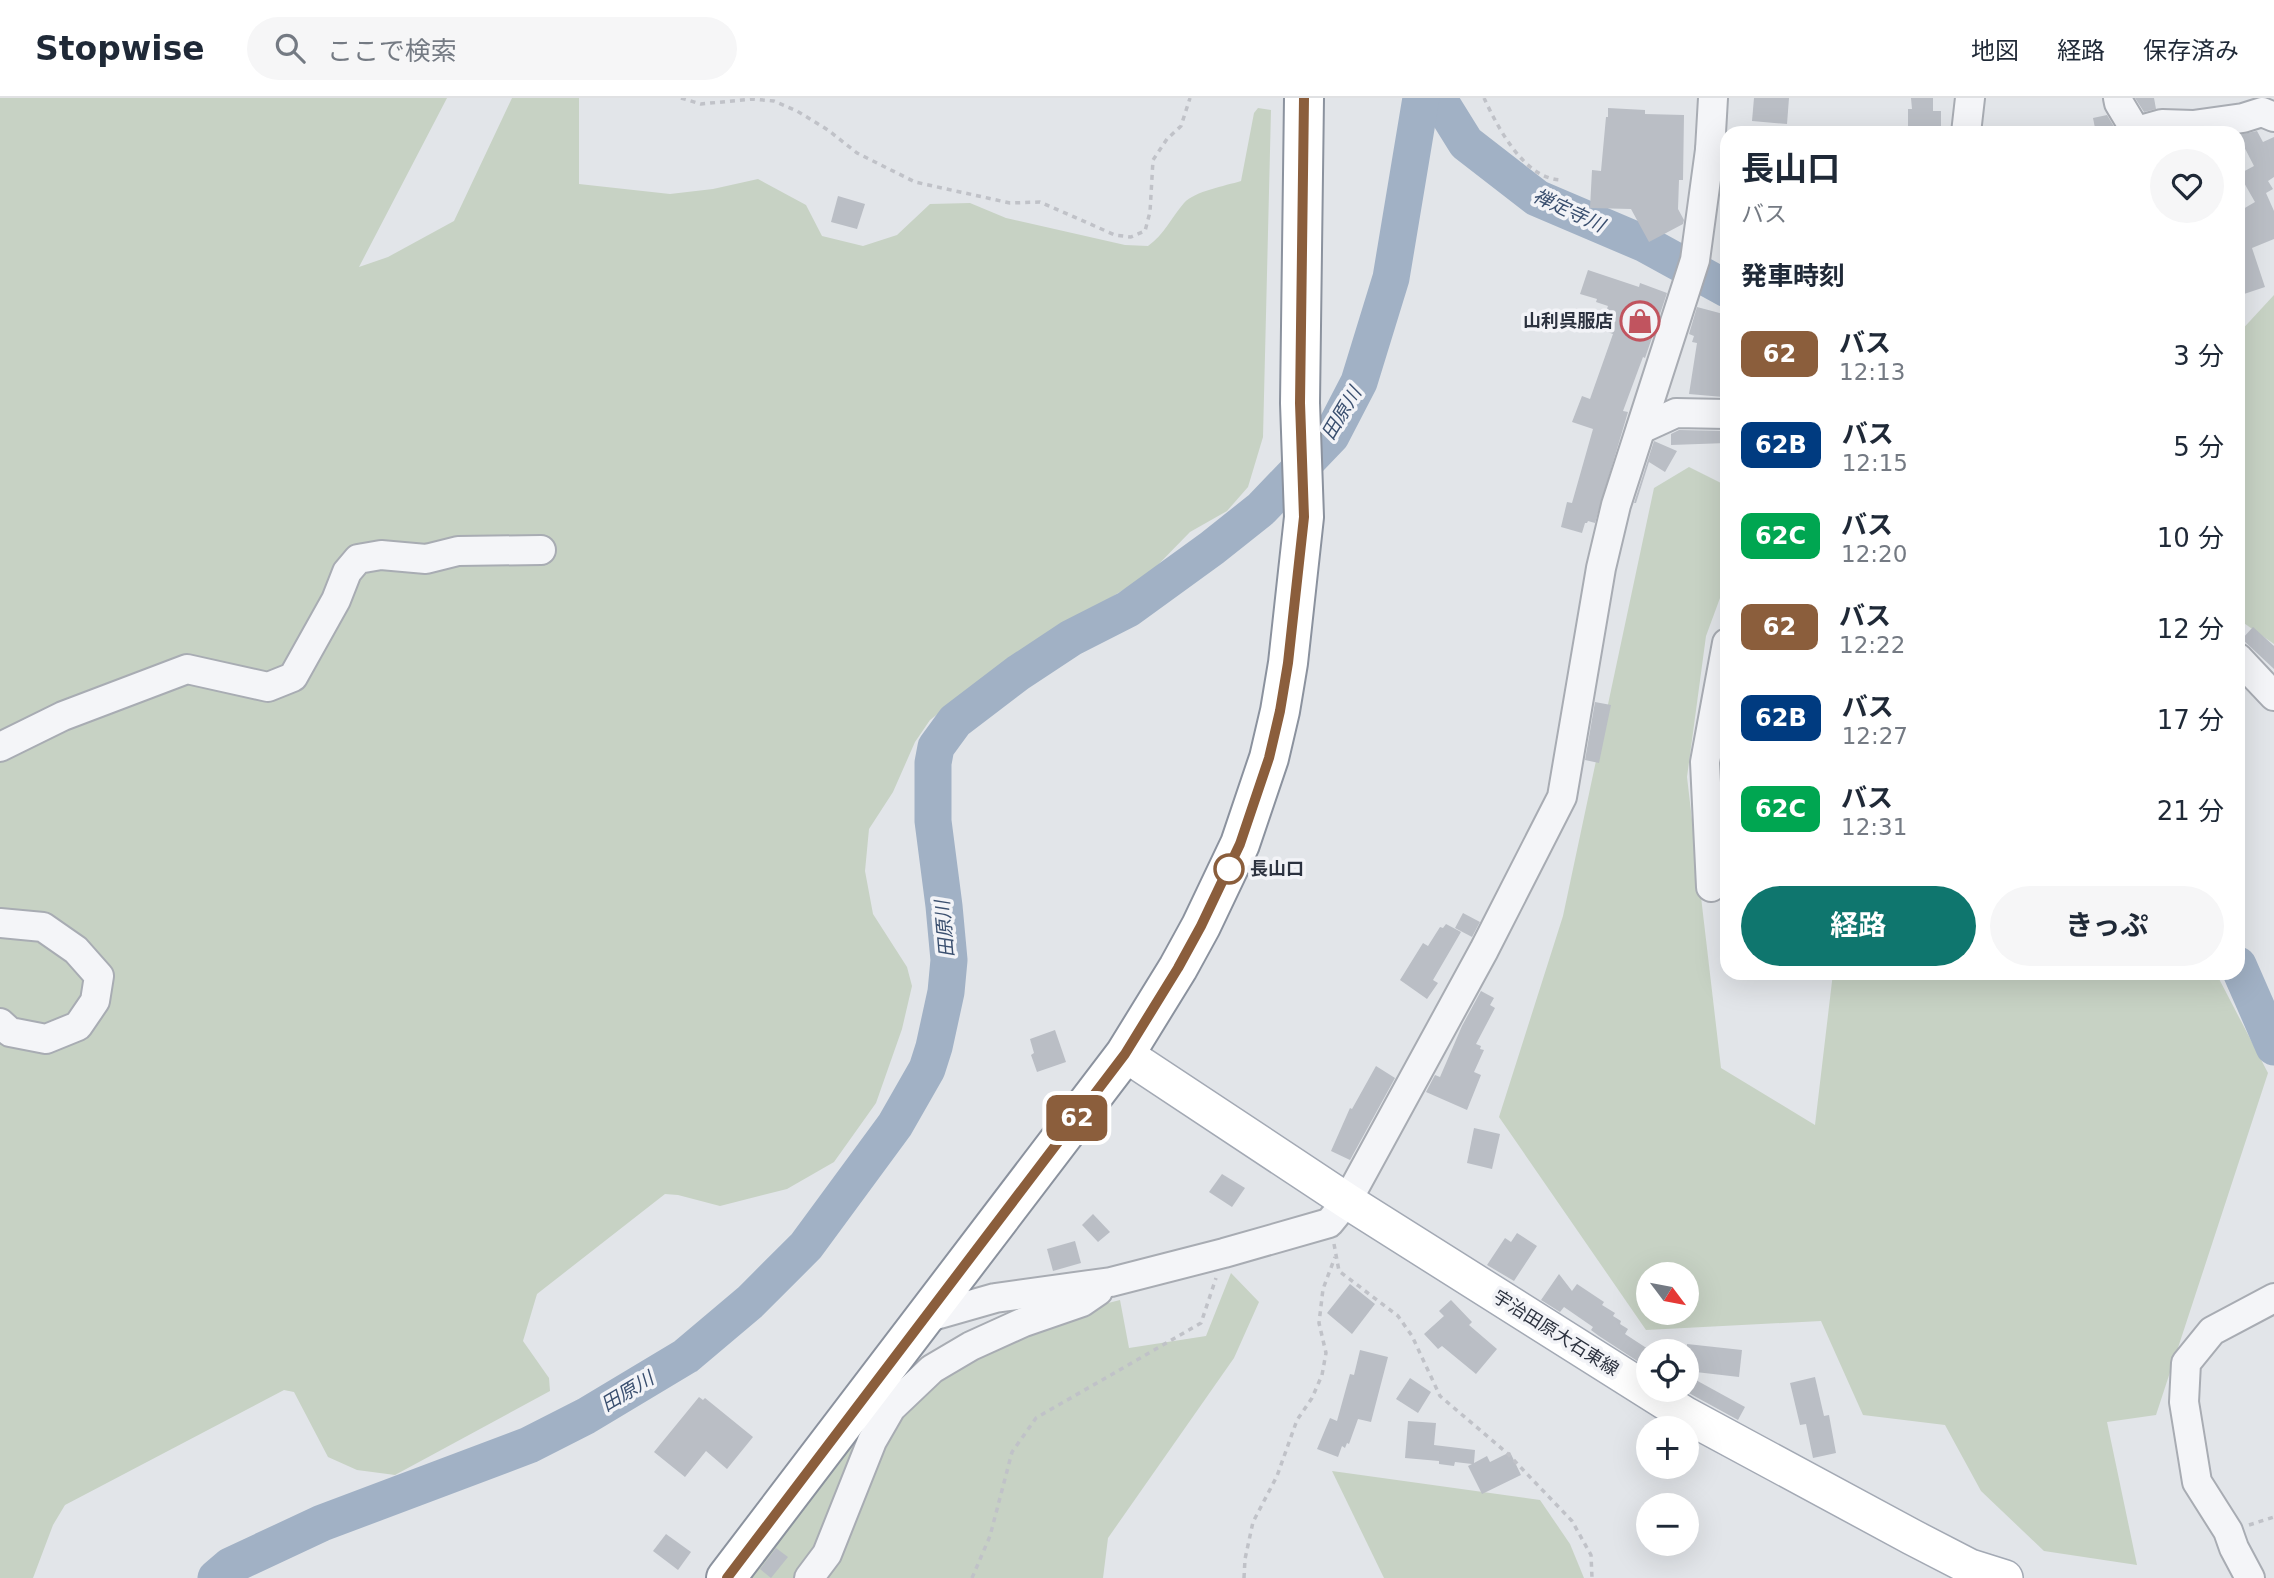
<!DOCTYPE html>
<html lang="ja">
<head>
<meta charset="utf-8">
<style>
	body { margin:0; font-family:"DejaVu Sans","Noto Sans JP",sans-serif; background:#f6f6f7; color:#1f2937; height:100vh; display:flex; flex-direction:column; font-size:26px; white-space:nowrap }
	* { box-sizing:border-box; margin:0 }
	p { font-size:23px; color:#747a83 }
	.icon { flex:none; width:38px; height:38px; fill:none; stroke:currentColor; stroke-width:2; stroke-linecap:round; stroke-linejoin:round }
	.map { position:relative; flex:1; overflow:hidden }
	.sheet { position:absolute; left:1720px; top:28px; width:525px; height:854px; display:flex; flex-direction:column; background:#fff; border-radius:21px; box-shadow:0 7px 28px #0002 }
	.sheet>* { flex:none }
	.badge { padding:0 14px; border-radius:10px; font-size:24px; line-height:46px }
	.needle { width:46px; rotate:122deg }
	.fabs { position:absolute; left:1636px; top:1164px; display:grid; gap:14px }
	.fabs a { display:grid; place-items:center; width:63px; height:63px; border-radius:50%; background:#fff; box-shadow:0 7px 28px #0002; font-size:35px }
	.map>.badge { position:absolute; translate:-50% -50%; box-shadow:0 0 0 4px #fff }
	h2 { padding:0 21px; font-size:26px; line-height:63px }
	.round { display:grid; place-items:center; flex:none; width:74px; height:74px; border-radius:37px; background:#f6f6f7 }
	.headline { display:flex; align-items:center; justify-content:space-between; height:119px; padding:0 21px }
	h1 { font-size:33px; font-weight:700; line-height:52px }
	.button { display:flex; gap:14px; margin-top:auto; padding:14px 21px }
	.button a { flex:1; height:80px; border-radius:42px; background:#0f766e; color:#fff; font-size:28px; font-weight:700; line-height:80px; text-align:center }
	.button a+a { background:#f6f6f7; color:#1f2937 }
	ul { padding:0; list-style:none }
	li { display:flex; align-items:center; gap:21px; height:91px; padding:0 21px }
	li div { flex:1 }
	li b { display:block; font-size:26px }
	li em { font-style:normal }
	li .badge { min-width:77px; font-weight:700; text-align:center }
	header { display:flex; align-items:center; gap:42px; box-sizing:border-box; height:98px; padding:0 35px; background:#fff; border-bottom:2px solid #e0e1e3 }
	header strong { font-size:33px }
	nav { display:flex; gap:38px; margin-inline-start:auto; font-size:24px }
	.search { width:490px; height:63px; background:#f6f6f7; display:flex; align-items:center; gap:18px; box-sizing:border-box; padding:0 24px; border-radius:38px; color:#747a83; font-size:26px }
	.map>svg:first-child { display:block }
	.green { fill:#c7d2c4; fill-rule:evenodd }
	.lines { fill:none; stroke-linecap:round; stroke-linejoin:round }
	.river { stroke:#a1b1c5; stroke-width:37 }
	.building { fill:#babec5 }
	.minor-casing { stroke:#a8acb3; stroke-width:32 }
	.major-casing { stroke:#a3a9b4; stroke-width:38 }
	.highway-casing { stroke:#8b929e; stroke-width:42 }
	.path { stroke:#c0c2c8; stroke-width:3.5; stroke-dasharray:5 5; stroke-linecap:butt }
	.minor { stroke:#f4f5f8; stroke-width:28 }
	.major { stroke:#fff; stroke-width:35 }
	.highway { stroke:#fff; stroke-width:38 }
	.line-casing { stroke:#fff; stroke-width:16 }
	.line { stroke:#8b5e3c; stroke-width:10 }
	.stop-dot { fill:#fff; stroke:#8b5e3c; stroke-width:3.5 }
	.labels { text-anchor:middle; stroke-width:7; stroke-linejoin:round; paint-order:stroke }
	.poi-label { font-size:18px; font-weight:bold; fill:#2c323f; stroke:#f2f3f7; text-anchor:end }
	.stop-label { font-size:18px; font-weight:bold; fill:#2c323f; stroke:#f2f3f7; text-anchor:start }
	.street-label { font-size:18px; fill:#2c323f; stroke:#f2f3f7 }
	.water-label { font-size:19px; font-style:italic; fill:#3a4f6f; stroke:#f2f3f7 }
</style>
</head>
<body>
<header>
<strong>Stopwise</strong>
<div class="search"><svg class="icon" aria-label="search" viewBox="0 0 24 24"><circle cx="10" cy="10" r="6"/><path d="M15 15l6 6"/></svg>ここで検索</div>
<nav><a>地図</a><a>経路</a><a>保存済み</a></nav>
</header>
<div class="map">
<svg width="2274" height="1480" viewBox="0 0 2274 1480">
	<rect width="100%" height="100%" fill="#e2e5e9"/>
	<g class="green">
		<path d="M0 0H447L359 169 388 159 454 123 512 0H579V86L670 96 713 91 758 81 806 107 822 138 863 148 897 137 930 106 970 105 1006 120 1125 147 1148 148C1164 137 1171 120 1184 105 1195 93 1225 88 1241 83L1254 15 1258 10 1271 12 1263 339 1248 389 1227 413 1190 434 1148 477 1004 564 930 622 915 644 893 694 869 731 865 773 873 816 907 869 912 888 902 931 876 1005 834 1064 787 1091 720 1108 678 1097 665 1096 537 1196 523 1243 549 1280 550 1293 395 1377 357 1372 328 1359 294 1294 284 1292 65 1407 53 1427 33 1480H0Z"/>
		<path d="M2274 197V546L2238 521V236Z"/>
		<path d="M1689 369 1727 388V481L1706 538 1687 679 1721 970 1815 1027 1833 875H2216L2268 975 2156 1317 2107 1324 2137 1467 2044 1453 1981 1393 1945 1327 1863 1317 1821 1223 1646 1232 1499 1019 1563 818 1654 390ZM1648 1176H1687V1214H1648Z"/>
		<path d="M1231 1175 1259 1204 1234 1260 1108 1440 1103 1480H740L850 1350 959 1243 1120 1202 1129 1250 1206 1238Z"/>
		<path d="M1332 1373 1540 1402 1570 1446 1584 1480H1384Z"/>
	</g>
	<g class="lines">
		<g class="river">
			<path d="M1438 0 1466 45 1537 100 1645 146 1727 191"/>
			<path d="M2238 867 2274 949"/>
			<path d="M216 1480 230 1468 322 1425 529 1347 586 1318 686 1258 750 1204 806 1148 895 1027 927 971 934 949 946 894 949 862 944 808 933 723V665L936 649 955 623 1018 575 1071 540 1128 511 1212 450 1261 411 1331 338 1359 284 1391 180 1421 0"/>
		</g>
	</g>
	<g class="building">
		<path d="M1754 0H1789L1787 26 1752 23Z"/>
		<path d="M1911 0H1933V13H1941V35H1911V29H1908V11H1912Z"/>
		<path d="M2135 0H2154L2156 11 2144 14Z"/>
		<path d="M1608 10 1645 12V16L1684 17 1683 82H1679L1678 111 1684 122 1683 126 1649 144 1631 111 1590 110 1592 72 1601 73 1606 19H1608Z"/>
		<path d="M2107 17 2118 35H2096L2093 20Z"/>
		<path d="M2257 33 2263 44 2274 39V79L2268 83 2273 91 2266 95 2274 113V141L2252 150 2265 189 2238 198V114L2255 104 2239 76 2254 68 2238 37Z"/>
		<path d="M838 98 865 106 857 131 831 124Z"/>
		<path d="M1588 172 1639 189 1640 185 1667 195 1654 234 1645 260 1643 259 1623 313 1628 314 1595 425 1588 423 1587 425H1585L1582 435 1561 429 1567 404 1572 405 1593 331 1572 324 1582 298 1590 301 1613 236 1599 231 1608 208 1596 204 1597 201 1580 196Z"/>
		<path d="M1697 209 1727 217V269L1723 299 1689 296 1697 245 1692 244 1694 238 1689 236Z"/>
		<path d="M1679 332 1727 333V345L1671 347V336Z"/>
		<path d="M1654 343 1677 353 1665 374 1649 364 1636 405H1634Z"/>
		<path d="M2253 529 2274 548V571L2242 541Z"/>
		<path d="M1595 604 1611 607 1599 665 1585 662Z"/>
		<path d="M1463 815 1480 824 1472 839 1455 830Z"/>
		<path d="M1446 826 1461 834 1433 882 1438 885 1427 901 1400 882 1423 845 1428 848 1440 829 1443 830Z"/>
		<path d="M1481 893 1494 900 1490 907 1495 910 1476 946 1481 948 1480 951 1484 952 1474 974 1481 977 1467 1012 1426 994 1435 977 1440 979 1462 928Z"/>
		<path d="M1055 932 1066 964 1037 974 1031 957 1034 955 1030 941Z"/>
		<path d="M1376 968 1395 980 1350 1062 1331 1053 1350 1010 1352 1011Z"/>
		<path d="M1474 1030 1500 1036 1492 1071 1467 1065Z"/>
		<path d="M1222 1076 1245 1090 1232 1109 1209 1094Z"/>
		<path d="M1093 1116 1110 1134 1098 1144 1082 1127Z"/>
		<path d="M1517 1135 1537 1148 1514 1183 1487 1167 1505 1140 1511 1144Z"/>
		<path d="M1075 1143 1081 1165 1053 1173 1047 1151Z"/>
		<path d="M1559 1176 1572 1193 1577 1186 1604 1204 1602 1207 1615 1215 1613 1218 1621 1223 1620 1226 1628 1231 1625 1236 1648 1251V1270L1599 1238 1591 1232 1593 1229 1564 1209 1560 1214 1541 1202Z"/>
		<path d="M1350 1186 1375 1206 1352 1236 1327 1215Z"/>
		<path d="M1451 1202 1472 1224 1469 1227 1497 1251 1476 1276 1442 1248 1438 1251 1424 1236 1444 1218 1439 1213Z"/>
		<path d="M1687 1246 1742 1252 1739 1279 1687 1273Z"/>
		<path d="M1360 1252 1388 1259 1371 1324 1358 1321 1349 1346 1347 1345 1345 1350 1342 1348 1338 1359 1317 1351 1330 1320 1337 1323 1350 1276 1354 1277Z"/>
		<path d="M1815 1279 1824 1318 1829 1317 1836 1355 1813 1360 1806 1326 1800 1327 1790 1285Z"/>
		<path d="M1410 1280 1431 1294 1418 1315 1396 1301Z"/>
		<path d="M1694 1281 1745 1309 1738 1322 1687 1294Z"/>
		<path d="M699 1299 703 1302 705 1300 753 1339 727 1371 706 1353 685 1379 654 1354Z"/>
		<path d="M1408 1323 1436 1325 1434 1347 1475 1352 1474 1365 1487 1358 1490 1364 1510 1354 1521 1377 1482 1396 1468 1368 1472 1366 1455 1364 1454 1368 1439 1366V1363L1405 1360Z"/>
		<path d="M666 1436 691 1454 678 1472 653 1453Z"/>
		<path d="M776 1450 788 1459 771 1480 760 1471Z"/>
	</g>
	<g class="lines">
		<g class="minor-casing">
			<g id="minor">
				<path d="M1713 0 1710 52 1725 58"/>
				<path d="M2118 0 2119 5 2137 35"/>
				<path d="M2137 33 2162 26 2193 27 2243 20 2262 14 2274 19"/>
				<path d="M1966 35 1970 0"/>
				<path d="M1641 331 1676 315 1727 316"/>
				<path d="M2238 560 2274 598"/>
				<path d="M0 649 63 618 187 571 268 589 293 579 336 502 347 474 358 461 381 457 426 461 458 453 541 452"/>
				<path d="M1711 789 1705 664 1727 545"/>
				<path d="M0 825 43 829 76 852 99 878 95 903 78 928 46 941 10 934 0 925"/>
				<path d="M925 1220 995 1200 1111 1184 1224 1155 1329 1125 1347 1103 1484 852 1562 699 1601 470 1616 407 1695 162 1710 52"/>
				<path d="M809 1480 827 1456 872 1343 891 1310 932 1271 971 1248 1024 1224 1082 1204 1098 1193"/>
				<path d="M2250 1480 2234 1450 2228 1433 2197 1384 2184 1304 2186 1265 2212 1233 2274 1200"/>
			</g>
		</g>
		<g class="major-casing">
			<path id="major" d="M1125 956 1347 1103 1686 1317 1912 1439 1970 1469 2005 1480"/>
		</g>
		<g class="highway-casing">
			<path id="highway" d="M726 1480 1125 956 1178 870 1201 828 1240 746 1269 660 1280 613 1288 565 1304 419 1300 305 1304 0"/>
		</g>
		<g class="path">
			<path d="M681 0 701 6 752 1 774 3 797 13 828 32 857 55 915 84 1010 105 1040 104 1115 137 1131 139 1145 133 1150 114 1153 62 1167 41 1181 28 1190 0"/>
			<path d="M1484 0C1498 30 1525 82 1562 82"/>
			<path d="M1334 1146 1339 1173 1398 1218 1412 1238 1440 1298 1507 1355 1572 1423 1591 1457 1592 1480"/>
			<path d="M2249 1427 2274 1419"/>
			<path d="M972 1480 990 1438 1012 1354 1036 1320 1201 1225 1216 1180"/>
			<path d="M1244 1480 1245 1461 1253 1424 1277 1378 1297 1322 1312 1300 1322 1277 1326 1255 1319 1225 1323 1191 1335 1159"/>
		</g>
		<use href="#minor" class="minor"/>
		<use href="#major" class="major"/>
		<use href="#highway" class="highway"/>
	</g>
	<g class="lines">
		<g class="line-casing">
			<path id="line" d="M727 1480 1125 956 1178 870 1201 828 1240 746 1269 660 1280 613 1288 565 1304 419 1300 305 1304 0"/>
		</g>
		<use href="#line" class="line"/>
	</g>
	<defs>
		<g id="shop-ring" transform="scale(2.0125)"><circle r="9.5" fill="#f2f3f7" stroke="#c1545f" stroke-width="1.5"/><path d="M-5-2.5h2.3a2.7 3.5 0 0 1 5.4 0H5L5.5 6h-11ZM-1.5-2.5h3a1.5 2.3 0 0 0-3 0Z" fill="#c1545f"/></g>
	</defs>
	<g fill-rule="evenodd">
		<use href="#shop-ring" x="1640" y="223"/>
	</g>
	<circle class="stop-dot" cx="1229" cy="771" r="14"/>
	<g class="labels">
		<g class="poi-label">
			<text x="1613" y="229">山利呉服店</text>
		</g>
		<g class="stop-label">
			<text x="1250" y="777">長山口</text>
		</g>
		<g class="street-label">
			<text transform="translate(1556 1235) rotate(32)" y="6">宇治田原大石東線</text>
		</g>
		<g class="water-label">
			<text transform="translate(1569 112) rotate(25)" y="7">禅定寺川</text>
			<text transform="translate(1341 315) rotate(-59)" y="7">田原川</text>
			<text transform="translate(944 831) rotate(-95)" y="7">田原川</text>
			<text transform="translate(627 1293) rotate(-31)" y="7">田原川</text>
		</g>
	</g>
</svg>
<div class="fabs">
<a><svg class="needle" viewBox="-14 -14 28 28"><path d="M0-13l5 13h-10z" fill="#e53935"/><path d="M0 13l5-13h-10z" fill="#747a83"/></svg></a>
<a><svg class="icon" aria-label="locate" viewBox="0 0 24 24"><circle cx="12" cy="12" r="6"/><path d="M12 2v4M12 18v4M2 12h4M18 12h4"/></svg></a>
<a>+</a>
<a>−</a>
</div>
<b class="badge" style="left:1077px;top:1020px;background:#8b5e3c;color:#fff">62</b>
<section class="sheet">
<div class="headline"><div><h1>長山口</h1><p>バス</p></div><a class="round"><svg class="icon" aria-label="heart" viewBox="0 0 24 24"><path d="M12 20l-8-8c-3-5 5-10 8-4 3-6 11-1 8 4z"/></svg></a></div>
<h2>発車時刻</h2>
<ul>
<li><span class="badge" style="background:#8b5e3c;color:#fff">62</span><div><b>バス</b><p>12:13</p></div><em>3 分</em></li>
<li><span class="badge" style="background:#003b80;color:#fff">62B</span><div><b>バス</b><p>12:15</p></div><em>5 分</em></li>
<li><span class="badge" style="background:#00a651;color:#fff">62C</span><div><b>バス</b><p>12:20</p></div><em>10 分</em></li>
<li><span class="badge" style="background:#8b5e3c;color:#fff">62</span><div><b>バス</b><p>12:22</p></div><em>12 分</em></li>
<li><span class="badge" style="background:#003b80;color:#fff">62B</span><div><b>バス</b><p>12:27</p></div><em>17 分</em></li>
<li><span class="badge" style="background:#00a651;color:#fff">62C</span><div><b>バス</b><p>12:31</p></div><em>21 分</em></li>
</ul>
<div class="button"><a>経路</a><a>きっぷ</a></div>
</section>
</div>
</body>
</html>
